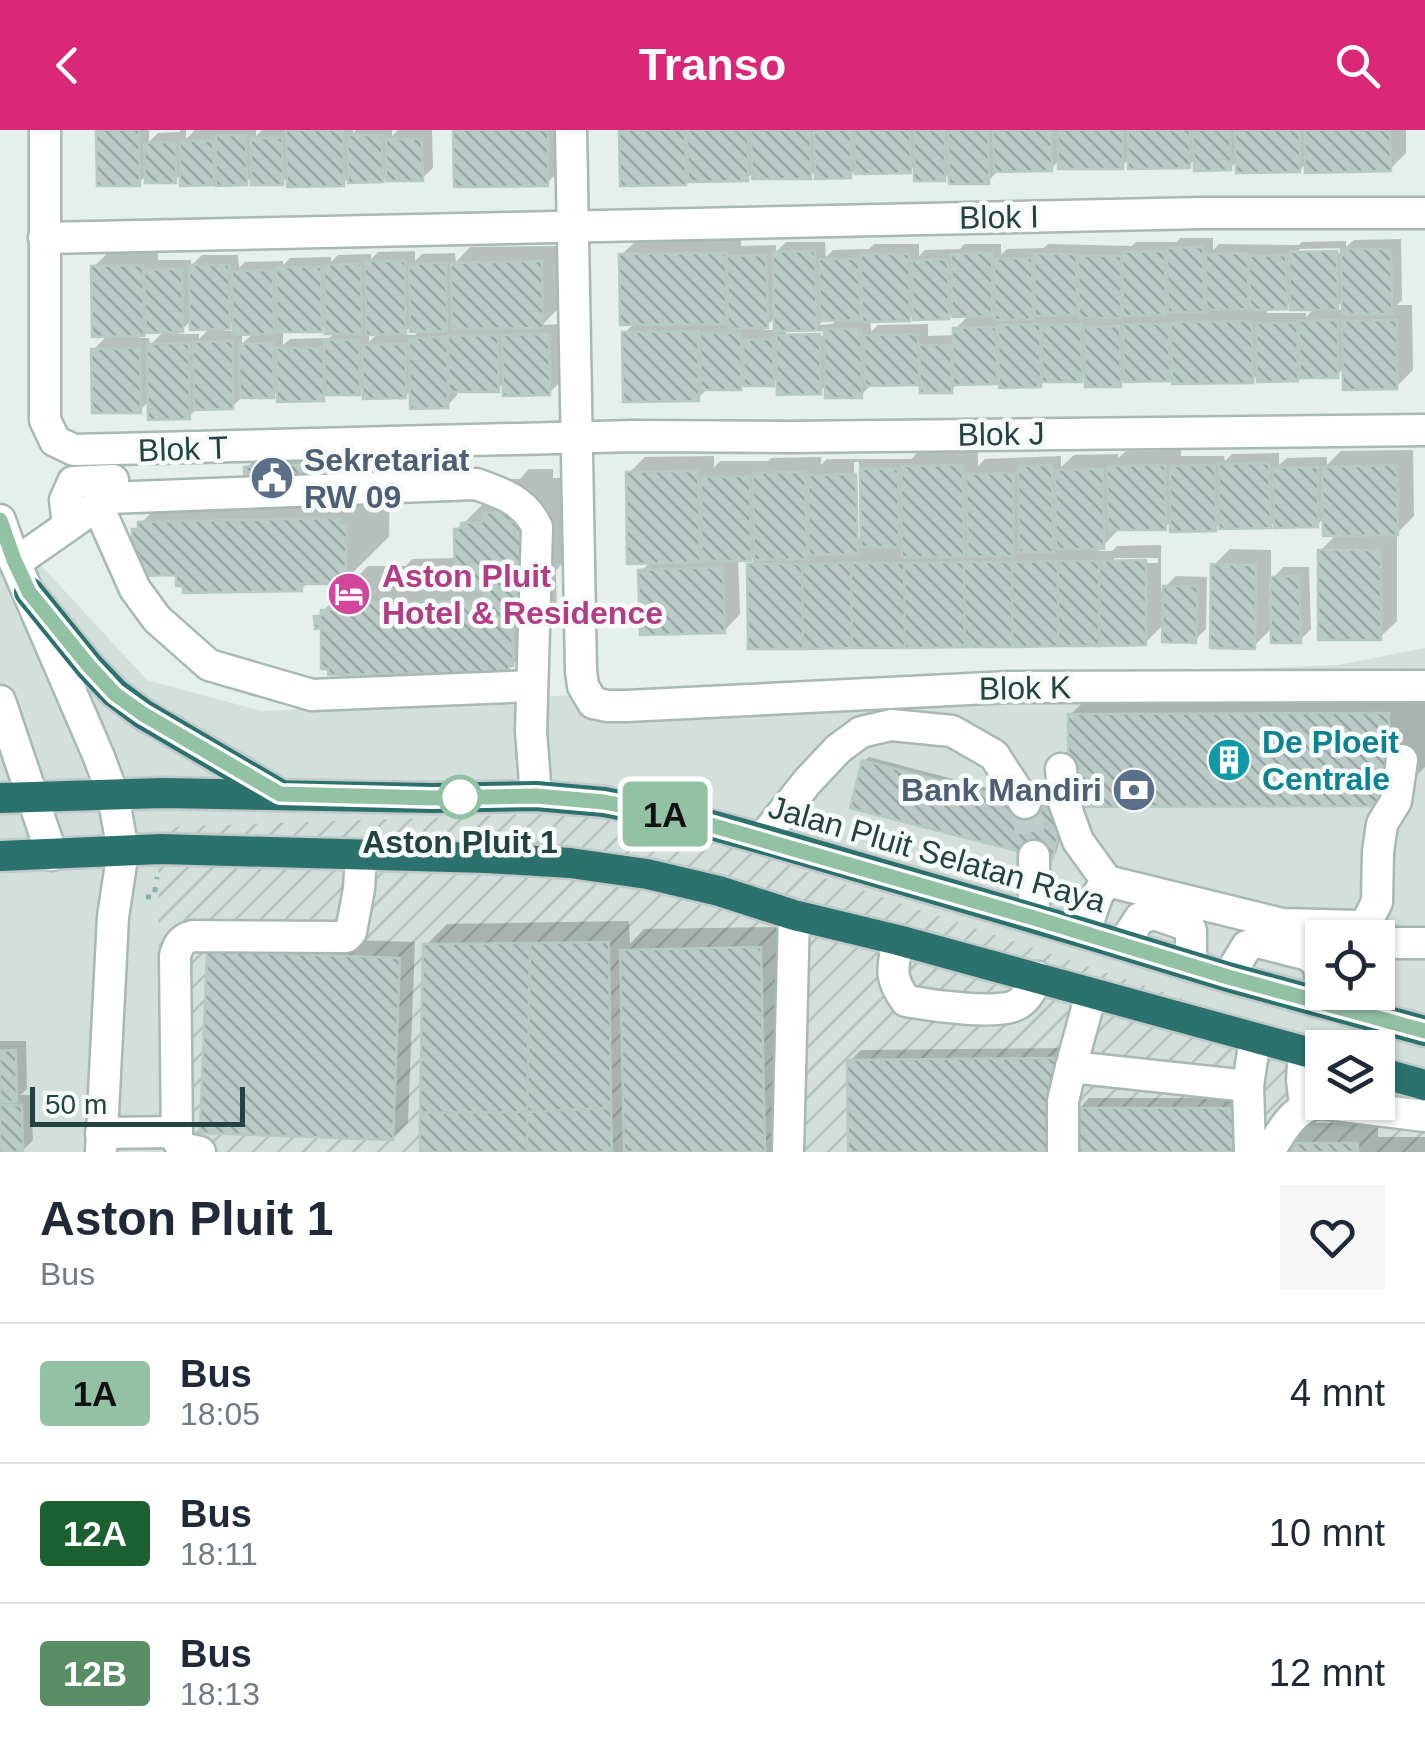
<!DOCTYPE html>
<html lang="id">
<head>
<meta charset="utf-8">
<style>
	body { margin:0; font-family:Arial,sans-serif; background:#f6f6f7; color:#1f2937; height:100vh; display:flex; flex-direction:column; font-size:38px; white-space:nowrap }
	* { box-sizing:border-box; margin:0 }
	p { font-size:32px; color:#747a83 }
	.icon { flex:none; width:55px; height:55px; fill:none; stroke:currentColor; stroke-width:2; stroke-linecap:round; stroke-linejoin:round }
	.map { position:relative; height:1022px; overflow:hidden }
	.drawer { display:flex; flex-direction:column; background:#fff; flex:1 }
	.drawer>* { flex:none }
	.badge { padding:0 20px; border-radius:8px; font-size:35px; line-height:65px }
	.tools { position:absolute; left:1305px; top:790px; display:grid; gap:20px }
	.tools a { display:grid; place-items:center; width:90px; height:90px; border-radius:0px; background:#fff; box-shadow:0 2px 8px #0004; font-size:50px }
	.scale { position:absolute; left:30px; bottom:25px; width:215px; box-sizing:border-box; padding-left:10px; border:5px solid #22433f; border-top:0; font-size:28px; line-height:35px; white-space:nowrap; color:#22433f; -webkit-text-stroke:8px #f6fbf9; paint-order:stroke }
	.map>.badge { position:absolute; translate:-50% -50%; box-shadow:0 0 0 5px #fff }
	.round { display:grid; place-items:center; flex:none; width:105px; height:105px; border-radius:0px; background:#f6f6f7 }
	.overview { display:flex; align-items:center; justify-content:space-between; height:170px; padding:0 40px }
	h1 { font-size:48px; font-weight:700; line-height:75px }
	ul { padding:0; list-style:none }
	li { display:flex; align-items:center; gap:30px; height:140px; padding:0 40px; border-top:2px solid #e0e1e3 }
	li div { flex:1 }
	li b { display:block; font-size:38px }
	li em { font-style:normal }
	li .badge { min-width:110px; font-weight:700; text-align:center }
	header { display:flex; justify-content:space-between; align-items:center; height:130px; padding:0 40px; background:#db2777; color:#fff; font-size:45px; font-weight:700 }
	.map>svg:first-child { display:block }
	.built { fill:#d3dfdb; fill-rule:evenodd }
	.industrial { fill:url(#industrial-furrows) }
	.shadow { fill:#0003; fill-rule:evenodd }
	.building { fill:url(#building-back-hatch); stroke:#b6cac4; stroke-width:2.5 }
	.lines { fill:none; stroke-linecap:round; stroke-linejoin:round }
	.minor-tunnel { stroke:#becdc9; stroke-width:30; stroke-dasharray:30 15; stroke-linecap:butt }
	.minor-casing { stroke:#a7b8b5; stroke-width:35 }
	.highway-casing { stroke:#c1cac9; stroke-width:35 }
	.path { stroke:#83b5ad; stroke-width:5; stroke-dasharray:5 8; stroke-linecap:butt }
	.minor { stroke:#fff; stroke-width:30 }
	.highway { stroke:#2b726e; stroke-width:30 }
	.line-casing { stroke:#fff; stroke-width:22 }
	.line { stroke:#93c1a4; stroke-width:15 }
	.stop-dot { fill:#fff; stroke:#93c1a4; stroke-width:5 }
	.labels { text-anchor:middle; stroke-width:9; stroke-linejoin:round; paint-order:stroke }
	.street-label { font-size:32px; fill:#22433f; stroke:#f6fbf9 }
	.service-label { font-size:32px; font-weight:bold; fill:#4e5e75; stroke:#f6fbf9; text-anchor:start }
	.hotel-label { font-size:32px; font-weight:bold; fill:#b23c85; stroke:#f6fbf9; text-anchor:start }
	.culture-label { font-size:32px; font-weight:bold; fill:#0d838f; stroke:#f6fbf9; text-anchor:start }
	.stop-label { font-size:32px; font-weight:bold; fill:#22433f; stroke:#f6fbf9 }
</style>
</head>
<body>
<header><svg class="icon" aria-label="back" viewBox="0 0 24 24"><path d="M15 5l-7 7 7 7"/></svg>Transo<svg class="icon" aria-label="search" viewBox="0 0 24 24"><circle cx="10" cy="10" r="6"/><path d="M15 15l6 6"/></svg></header>
<div class="map">
<svg width="1425" height="1022" viewBox="0 0 1425 1022">
	<defs>
		<pattern id="industrial-furrows" width="10" height="10" patternUnits="userSpaceOnUse" patternTransform="scale(2.5)"><rect width="10" height="10" fill="#d3dfdb"/><path d="M-1 1l2-2M0 10L10 0M9 11l2-2" fill="none" stroke="#b5c1bd"/></pattern>
		<pattern id="building-back-hatch" width="6" height="6" patternUnits="userSpaceOnUse" patternTransform="scale(2.5)"><rect width="6" height="6" fill="#bacac6"/><path d="M-1 5l2 2M0 0l6 6M5-1l2 2" fill="none" stroke="#97a6a2"/></pattern>
	</defs>
	<rect width="100%" height="100%" fill="#e5efec"/>
	<path class="built" d="M0 391 147 550 262 581 616 563 1338 535 1425 518V951L1378 935V918L1327 917 627 681 159 697 160 1022H0ZM1322 808H1378V862H1322Z"/>
	<path class="industrial" d="M627 681 1327 917 1322 918V972H1378V935L1425 951V1022H160L158 697Z"/>
	<g class="shadow">
		<path d="M98 0H149V12L158 3 180 2V0H186V9L195 0H256V6L262 0H353V3L356 0H392V6L398 0H432L433 38 422 48 389 44 382 50 350 46 343 53 290 45 282 52 253 45 246 53 219 47 213 53 183 43 175 50 147 44 139 53Z"/>
		<path d="M455 0H563L564 37 547 53Z"/>
		<path d="M621 0H1406V23L1390 39 1308 32 1299 40 1238 30 1230 38 1196 28 1189 35 1130 28 1122 36 1060 29 1051 39H1000L988 51 951 42 944 48 917 34 910 40 854 41 850 46 817 39 810 46 754 42 747 48 687 49 684 52Z"/>
		<path d="M741 107V116L776 115V122L786 112H825L826 127 833 120 869 119 874 114H919V126L925 120 960 119 964 114H1001V125L1007 119 1044 118 1048 114 1132 116 1136 112H1177L1180 108H1213V120L1219 114 1299 115 1302 112 1346 111V117L1354 110 1401 109 1402 170 1397 175H1412L1413 240 1396 257 1345 237 1337 245 1299 246 1296 249 1259 243 1252 250 1175 242 1168 249H1125L1119 254 1087 243 1081 250H1044L1040 255 959 252 951 260 922 253 872 254 861 265 827 254 820 261 779 247 773 253 708 258 698 268 624 203 635 193 621 125 638 109ZM1349 118V123L1299 124V119ZM1344 170V180H1333ZM1292 171 1316 177 1306 187V183H1267V177H1286ZM955 180 970 184 955 199V205L928 206V194L878 195 871 202 870 189 909 188 915 182 948 187ZM776 186 777 200H763ZM826 188H839L832 194 819 195ZM832 201V206L786 207V202Z"/>
		<path d="M557 116 558 179 542 195 559 194 560 252 549 263 505 252 497 259 457 260V265L447 276 412 259 405 266 366 256 359 262 328 263 323 268 280 259 273 265 243 266 232 277H198L189 286 150 270 140 280 93 220 109 204 93 137 110 121 158 120V130H191V136L202 125H238L239 138 245 132 283 131V135L290 128 331 127V132L338 125 371 124V129L378 122 415 121V131L422 124 455 123 456 132 470 117ZM193 189 211 197 199 209V204H177ZM235 190V201H224ZM328 192 336 202 329 208 290 209 283 215V200L321 199ZM412 195 421 199 415 205H402ZM147 200H165L150 215 149 208H138ZM242 202H254L242 214ZM369 202H379L369 212Z"/>
		<path d="M978 319V336L985 329 1061 326V337L1074 325 1118 324V328L1126 321 1181 320V326H1224L1225 331 1232 324 1279 323V335L1287 328 1327 327V335L1341 321 1413 320 1414 386 1397 403V491L1380 507 1320 421 1338 403 1325 387 1317 395 1277 389 1270 396 1222 391 1215 398 1173 390 1165 397 1120 398 1098 421H1112L1117 416 1161 415V461L1176 446 1207 447 1206 499 1195 510 1165 493 1145 513 750 435 757 428H738L740 484 724 501 641 441 652 431 629 343 645 327 714 326V338L720 331H768L772 328 821 327V335L827 329H911L920 320ZM854 332H859L860 409H855ZM1114 428H1158V433H1114Z"/>
		<path d="M308 325 309 346 390 352 389 407 344 451 309 452 301 459 179 442 142 422 134 400 185 349 247 348 246 338 257 327Z"/>
		<path d="M529 339H553V348H564L570 426 556 440 557 489 508 539 323 496 317 487 368 436H406L412 429 457 428V400L508 349H520Z"/>
		<path d="M1230 419 1271 420V450L1283 437H1309L1311 499 1300 510 1274 496 1254 516 1214 435Z"/>
		<path d="M1425 547V637L1389 673 1070 585 1108 548Z"/>
		<path d="M869 627 1068 679 1056 723 1051 728 864 631Z"/>
		<path d="M629 791 630 814 644 799 781 797 785 1022H423L425 816 447 794Z"/>
		<path d="M226 806 415 812 408 992 392 1008 209 822Z"/>
		<path d="M0 911H26L27 959 20 965H31L33 1010 22 1021 0 1022Z"/>
		<path d="M1066 918V1022L850 931 861 920Z"/>
		<path d="M1089 968H1252V1022L1079 979Z"/>
		<path d="M1308 993H1378V1007H1425V1022H1287V1014Z"/>
	</g>
	<g class="building">
		<path d="M96 0H139L140 56H97Z"/>
		<path d="M286 0H343L344 56 287 57Z"/>
		<path d="M453 0H548V56L454 57Z"/>
		<path d="M619 0H685L686 55 620 56Z"/>
		<path d="M687 0H748V51L688 52Z"/>
		<path d="M751 0H810L811 49H752Z"/>
		<path d="M814 0H851V48L815 49Z"/>
		<path d="M854 0H910L911 43 855 44Z"/>
		<rect x="914" y="0" width="31" height="51"/>
		<path d="M948 0H988L989 54H949Z"/>
		<path d="M993 0H1051L1052 41 994 42Z"/>
		<rect x="1058" y="0" width="65" height="39"/>
		<path d="M1128 0H1190V38L1128 39Z"/>
		<path d="M1193 0H1230L1231 40 1194 41Z"/>
		<path d="M1235 0H1300V42L1236 43Z"/>
		<path d="M1305 0H1390L1391 41 1305 43Z"/>
		<path d="M216 5H246L247 55 216 56Z"/>
		<path d="M347 5H382L383 52 348 53Z"/>
		<path d="M251 8H282L283 55H251Z"/>
		<path d="M386 9H422L423 51H386Z"/>
		<path d="M180 11H213L214 55 180 56Z"/>
		<path d="M176 12V53H145L144 13Z"/>
		<path d="M1203 117 1204 182H1168L1167 118Z"/>
		<path d="M1341 119H1391L1392 184H1342Z"/>
		<path d="M815 121 817 200 774 201 773 122Z"/>
		<path d="M1165 121 1166 185 1123 186 1122 122Z"/>
		<path d="M1337 121 1338 180H1290L1289 122Z"/>
		<path d="M726 123V194L620 195 619 124Z"/>
		<path d="M992 123V186L952 187 951 124Z"/>
		<path d="M1248 123V179L1206 180V124Z"/>
		<path d="M861 124H909L910 191 862 192Z"/>
		<path d="M1034 124H1076L1077 185 1035 186Z"/>
		<path d="M766 125 768 198 728 199 727 126Z"/>
		<path d="M1286 125 1287 179 1250 180 1249 126Z"/>
		<path d="M1078 126H1121V188H1079Z"/>
		<path d="M1032 128 1033 189 995 190 994 129Z"/>
		<path d="M819 129H859L860 190 820 191Z"/>
		<path d="M948 129 949 189 913 190 912 130Z"/>
		<path d="M365 131H405L406 204 366 205Z"/>
		<path d="M542 131 543 198 452 199 451 133Z"/>
		<path d="M446 133 447 201 410 202 409 134Z"/>
		<path d="M361 134 362 204H325L324 135Z"/>
		<path d="M143 135 144 206 92 207 91 136Z"/>
		<path d="M189 135H229L230 199 190 200Z"/>
		<path d="M276 137H321L322 202H277Z"/>
		<path d="M182 139 183 202 146 203 144 140Z"/>
		<path d="M273 140 274 204 233 205 232 141Z"/>
		<path d="M1338 190V248H1300L1299 191Z"/>
		<path d="M1397 190V259L1343 260 1342 191Z"/>
		<path d="M1252 191 1253 253 1172 254 1171 192Z"/>
		<path d="M1256 193H1297L1298 251 1257 252Z"/>
		<path d="M1040 194 1041 257 999 258 998 195Z"/>
		<path d="M1081 194 1082 252H1042V195Z"/>
		<path d="M1123 194H1169L1170 251 1124 252Z"/>
		<path d="M1120 196 1121 257H1085L1084 197Z"/>
		<path d="M996 197 997 254 953 255V198Z"/>
		<path d="M824 199H861L862 268H825Z"/>
		<path d="M698 201 699 271 623 272 622 202Z"/>
		<path d="M700 203H741V260H701Z"/>
		<path d="M549 204 550 265 503 266 502 205Z"/>
		<path d="M820 204 821 264 777 265 776 205Z"/>
		<path d="M918 204 919 255 865 256 864 205Z"/>
		<path d="M498 205 499 262H449L448 206Z"/>
		<path d="M447 207 448 278 410 279 409 208Z"/>
		<path d="M773 209 774 256H744L743 210Z"/>
		<path d="M324 210H359L360 265H325Z"/>
		<path d="M233 211V279L194 280 193 212Z"/>
		<path d="M189 213 190 289 148 290 147 214Z"/>
		<path d="M273 213 274 268H240L239 214Z"/>
		<path d="M406 214V268L363 269 362 215Z"/>
		<path d="M919 215H951L952 263H920Z"/>
		<path d="M140 218 141 283H92L91 219Z"/>
		<path d="M276 218H323L324 271 277 272Z"/>
		<path d="M1269 333 1271 398 1219 399V334Z"/>
		<path d="M299 335 300 359 245 361 244 337Z"/>
		<path d="M963 335 964 427H902L901 336Z"/>
		<path d="M1052 335 1053 422H1019L1018 336Z"/>
		<path d="M1165 335 1166 400H1108L1107 336Z"/>
		<path d="M1215 335 1216 401 1170 402V336Z"/>
		<path d="M1397 335 1398 405 1323 406 1322 337Z"/>
		<path d="M1318 337V397L1274 398 1273 338Z"/>
		<path d="M860 339H898L899 417H861Z"/>
		<path d="M1103 339 1104 419H1056L1055 340Z"/>
		<path d="M698 341 700 432 627 434 626 342Z"/>
		<path d="M805 342 807 429 754 430 753 343Z"/>
		<path d="M1013 343 1014 426 968 427 966 344Z"/>
		<path d="M856 344 858 424 809 425 808 345Z"/>
		<path d="M750 346 751 431H702L701 347Z"/>
		<path d="M510 382V392H520L526 397 522 478H512L513 536H509V542L328 545V539H321V498L315 499 314 486H321V480L366 479 365 473 474 471V477H484V460H462V453L455 454 454 399 461 398V393L482 392V383Z"/>
		<path d="M340 388V395H347L345 454H302V461L183 463V456H176V445L139 446V425L132 426V399H138V392Z"/>
		<rect x="1318" y="420" width="63" height="90"/>
		<path d="M1146 430V515L1099 516V431Z"/>
		<path d="M1058 431V516L1012 517V432Z"/>
		<rect x="1058" y="431" width="41" height="85"/>
		<path d="M964 432 965 517 905 518 904 433Z"/>
		<path d="M964 432H1012V517H965Z"/>
		<path d="M851 433 852 518 803 519 802 434Z"/>
		<path d="M851 433H904L905 518H852Z"/>
		<path d="M747 434H802L803 519H748Z"/>
		<path d="M1211 434 1256 435 1255 519 1210 518Z"/>
		<path d="M723 437 725 503 640 505 638 440Z"/>
		<path d="M1299 446 1301 513H1271L1270 447Z"/>
		<path d="M1163 456H1198L1196 513 1162 512Z"/>
		<path d="M1389 583 1390 676 1068 677V584Z"/>
		<path d="M862 630 1064 683 1052 730 850 678Z"/>
		<path d="M609 812 611 978 527 982 530 813Z"/>
		<path d="M530 813 527 982 420 983 423 814Z"/>
		<path d="M761 817 765 1022H624L620 820Z"/>
		<path d="M207 821 400 828 393 1010 200 1003Z"/>
		<path d="M16 920 17 972H0V921Z"/>
		<path d="M1056 928 1057 1022H848L847 930Z"/>
		<path d="M0 975H22L23 1022H0Z"/>
		<path d="M611 978 612 1022H527V982Z"/>
		<rect x="1076" y="978" width="166" height="44"/>
		<path d="M527 982V1022H420V983Z"/>
		<rect x="1284" y="1013" width="74" height="9"/>
	</g>
	<g class="lines">
		<path class="minor-tunnel" d="M1025 673 1034 726"/>
		<g class="minor-casing">
			<g id="minor">
				<path d="M45 0V290L55 311 74 320 634 306 790 307 1425 300"/>
				<path d="M571 0 581 541 583 556 593 573 608 576H626L1010 557 1425 556"/>
				<path d="M44 108 1202 83H1425"/>
				<path d="M97 374 135 459 157 489 209 535 312 565 532 556"/>
				<path d="M0 390 14 430 99 627 113 665 123 721 113 787 101 1022"/>
				<path d="M68 395 65 370 73 352 113 350"/>
				<path d="M15 433 108 368 476 354C502 363 525 371 537 397L531 601 536 666"/>
				<path d="M0 571 52 725"/>
				<path d="M1061 639 1064 672 1078 711 1107 751 1282 794 1361 796 1366 794"/>
				<path d="M762 709 807 652 838 619 861 602 891 595 952 601 994 625 1025 673"/>
				<path d="M1034 788V726"/>
				<path d="M1366 794 1377 772 1378 722 1382 694 1396 671 1402 630"/>
				<path d="M1084 803 1098 764 1107 751"/>
				<path d="M898 810C893 838 888 846 906 871 928 875 1001 886 1018 874 1028 868 1033 857 1037 847"/>
				<path d="M1378 810 1380 813H1425"/>
				<path d="M1123 814 1140 788 1154 784 1189 796 1191 801V836"/>
				<path d="M1228 847 1247 816 1258 812 1308 825 1318 833 1322 855"/>
				<path d="M1091 864 1071 937 1248 956 1255 908"/>
				<path d="M1304 921 1302 950 1305 975"/>
				<path d="M1248 956 1250 1022"/>
				<path d="M101 1003 177 1002"/>
				<path d="M200 1022 183 1018 177 1010 175 826C178 815 181 809 193 806L346 807 351 802 359 759 361 725"/>
				<path d="M788 1022 794 785"/>
				<path d="M1063 1022V971L1071 937"/>
				<path d="M1269 1022C1282 1000 1294 977 1319 973L1425 986"/>
			</g>
		</g>
		<g class="highway-casing">
			<g id="highway">
				<path d="M29 462 89 536 115 563 143 584 276 662"/>
				<path d="M0 668 163 663 432 668 536 666 604 672 686 688 762 709 1084 803 1228 847 1425 901"/>
				<path d="M0 726 161 719 486 728 570 733 647 744 719 761 794 785 898 810 1322 926"/>
				<path d="M1378 942 1425 955"/>
			</g>
		</g>
		<path class="path" d="M146 767H154L157 747"/>
		<use href="#minor" class="minor"/>
		<use href="#highway" class="highway"/>
	</g>
	<g class="lines">
		<g class="line-casing">
			<path id="line" d="M0 390 14 430 29 462 89 536 115 564 143 584 280 664 432 668 536 666 604 672 686 688 1034 788 1228 847 1425 901"/>
		</g>
		<use href="#line" class="line"/>
	</g>
	<defs>
		<g id="civic-disc" transform="scale(2.25)"><circle r="9.5" fill="#5c6f8a" stroke="#f6fbf9"/><path d="M-.6-6.5H3V-4.5H.6V-3L4-1V1h2V6H-6V1h2V-1L-.6-3ZM-1.2 2.5V6h2.4V2.5Z" fill="#fff"/></g>
		<g id="hotel-disc" transform="scale(2.25)"><circle r="9.5" fill="#d1479c" stroke="#f6fbf9"/><path d="M-6-4.5h1.5V1H6V5H4.5V3h-9V5H-6ZM-4 0a1.8 1.8 0 1 1 3.6 0ZM.5 0V-2.5h3Q6-2.5 6 0Z" fill="#fff"/></g>
		<g id="building-disc" transform="scale(2.25)"><circle r="9.5" fill="#0f9aa8" stroke="#f6fbf9"/><path d="M-4-6H4V6H1V3H-1V6H-4ZM-2.5-4.3h1.7v1.8h-1.7ZM.8-4.3h1.7v1.8H.8ZM-2.5-1h1.7V.8h-1.7ZM.8-1h1.7V.8H.8Z" fill="#fff"/></g>
		<g id="bank-disc" transform="scale(2.25)"><circle r="9.5" fill="#5c6f8a" stroke="#f6fbf9"/><path d="M-6-4H6V4H-6ZM0-2.3a2.3 2.3 0 1 0 0 4.6a2.3 2.3 0 1 0 0-4.6Z" fill="#fff"/></g>
	</defs>
	<g fill-rule="evenodd">
		<use href="#civic-disc" x="272" y="348"/>
		<use href="#hotel-disc" x="349" y="464"/>
		<use href="#building-disc" x="1229" y="630"/>
		<use href="#bank-disc" x="1134" y="660"/>
	</g>
	<circle class="stop-dot" cx="460" cy="667" r="20"/>
	<g class="labels">
		<g class="street-label">
			<text transform="translate(999 87) rotate(-1)" y="11">Blok I</text>
			<text transform="translate(1001 304) rotate(-1)" y="11">Blok J</text>
			<text transform="translate(183 319) rotate(-2)" y="11">Blok T</text>
			<text transform="translate(1025 558) rotate(-1)" y="11">Blok K</text>
			<text transform="translate(937 724) rotate(16)" y="11">Jalan Pluit Selatan Raya</text>
		</g>
		<g class="service-label">
			<text x="304" y="341">Sekretariat<tspan x="304" dy="37">RW 09</tspan></text>
			<text x="1102" y="671" text-anchor="end">Bank Mandiri</text>
		</g>
		<g class="hotel-label">
			<text x="382" y="457">Aston Pluit<tspan x="382" dy="37">Hotel &amp; Residence</tspan></text>
		</g>
		<g class="culture-label">
			<text x="1262" y="623">De Ploeit<tspan x="1262" dy="37">Centrale</tspan></text>
		</g>
		<g class="stop-label">
			<text x="460" y="723">Aston Pluit 1</text>
		</g>
	</g>
</svg>
<div class="tools">
<a><svg class="icon" aria-label="locate" viewBox="0 0 24 24"><circle cx="12" cy="12" r="6"/><path d="M12 2v4M12 18v4M2 12h4M18 12h4"/></svg></a>
<a><svg class="icon" aria-label="layers" viewBox="0 0 24 24"><path d="M12 4l9 5-9 5-9-5zM3 14l9 5 9-5"/></svg></a>
</div>
<div class="scale">50 m</div>
<b class="badge" style="left:665px;top:684px;background:#93c1a4;color:#111">1A</b>
</div>
<section class="drawer">
<div class="overview"><div><h1>Aston Pluit 1</h1><p>Bus</p></div><a class="round"><svg class="icon" aria-label="heart" viewBox="0 0 24 24"><path d="M12 20l-8-8c-3-5 5-10 8-4 3-6 11-1 8 4z"/></svg></a></div>
<ul>
<li><span class="badge" style="background:#93c1a4;color:#111">1A</span><div><b>Bus</b><p>18:05</p></div><em>4 mnt</em></li>
<li><span class="badge" style="background:#1b6031;color:#fff">12A</span><div><b>Bus</b><p>18:11</p></div><em>10 mnt</em></li>
<li><span class="badge" style="background:#598e64;color:#fff">12B</span><div><b>Bus</b><p>18:13</p></div><em>12 mnt</em></li>
</ul>
</section>
</body>
</html>
